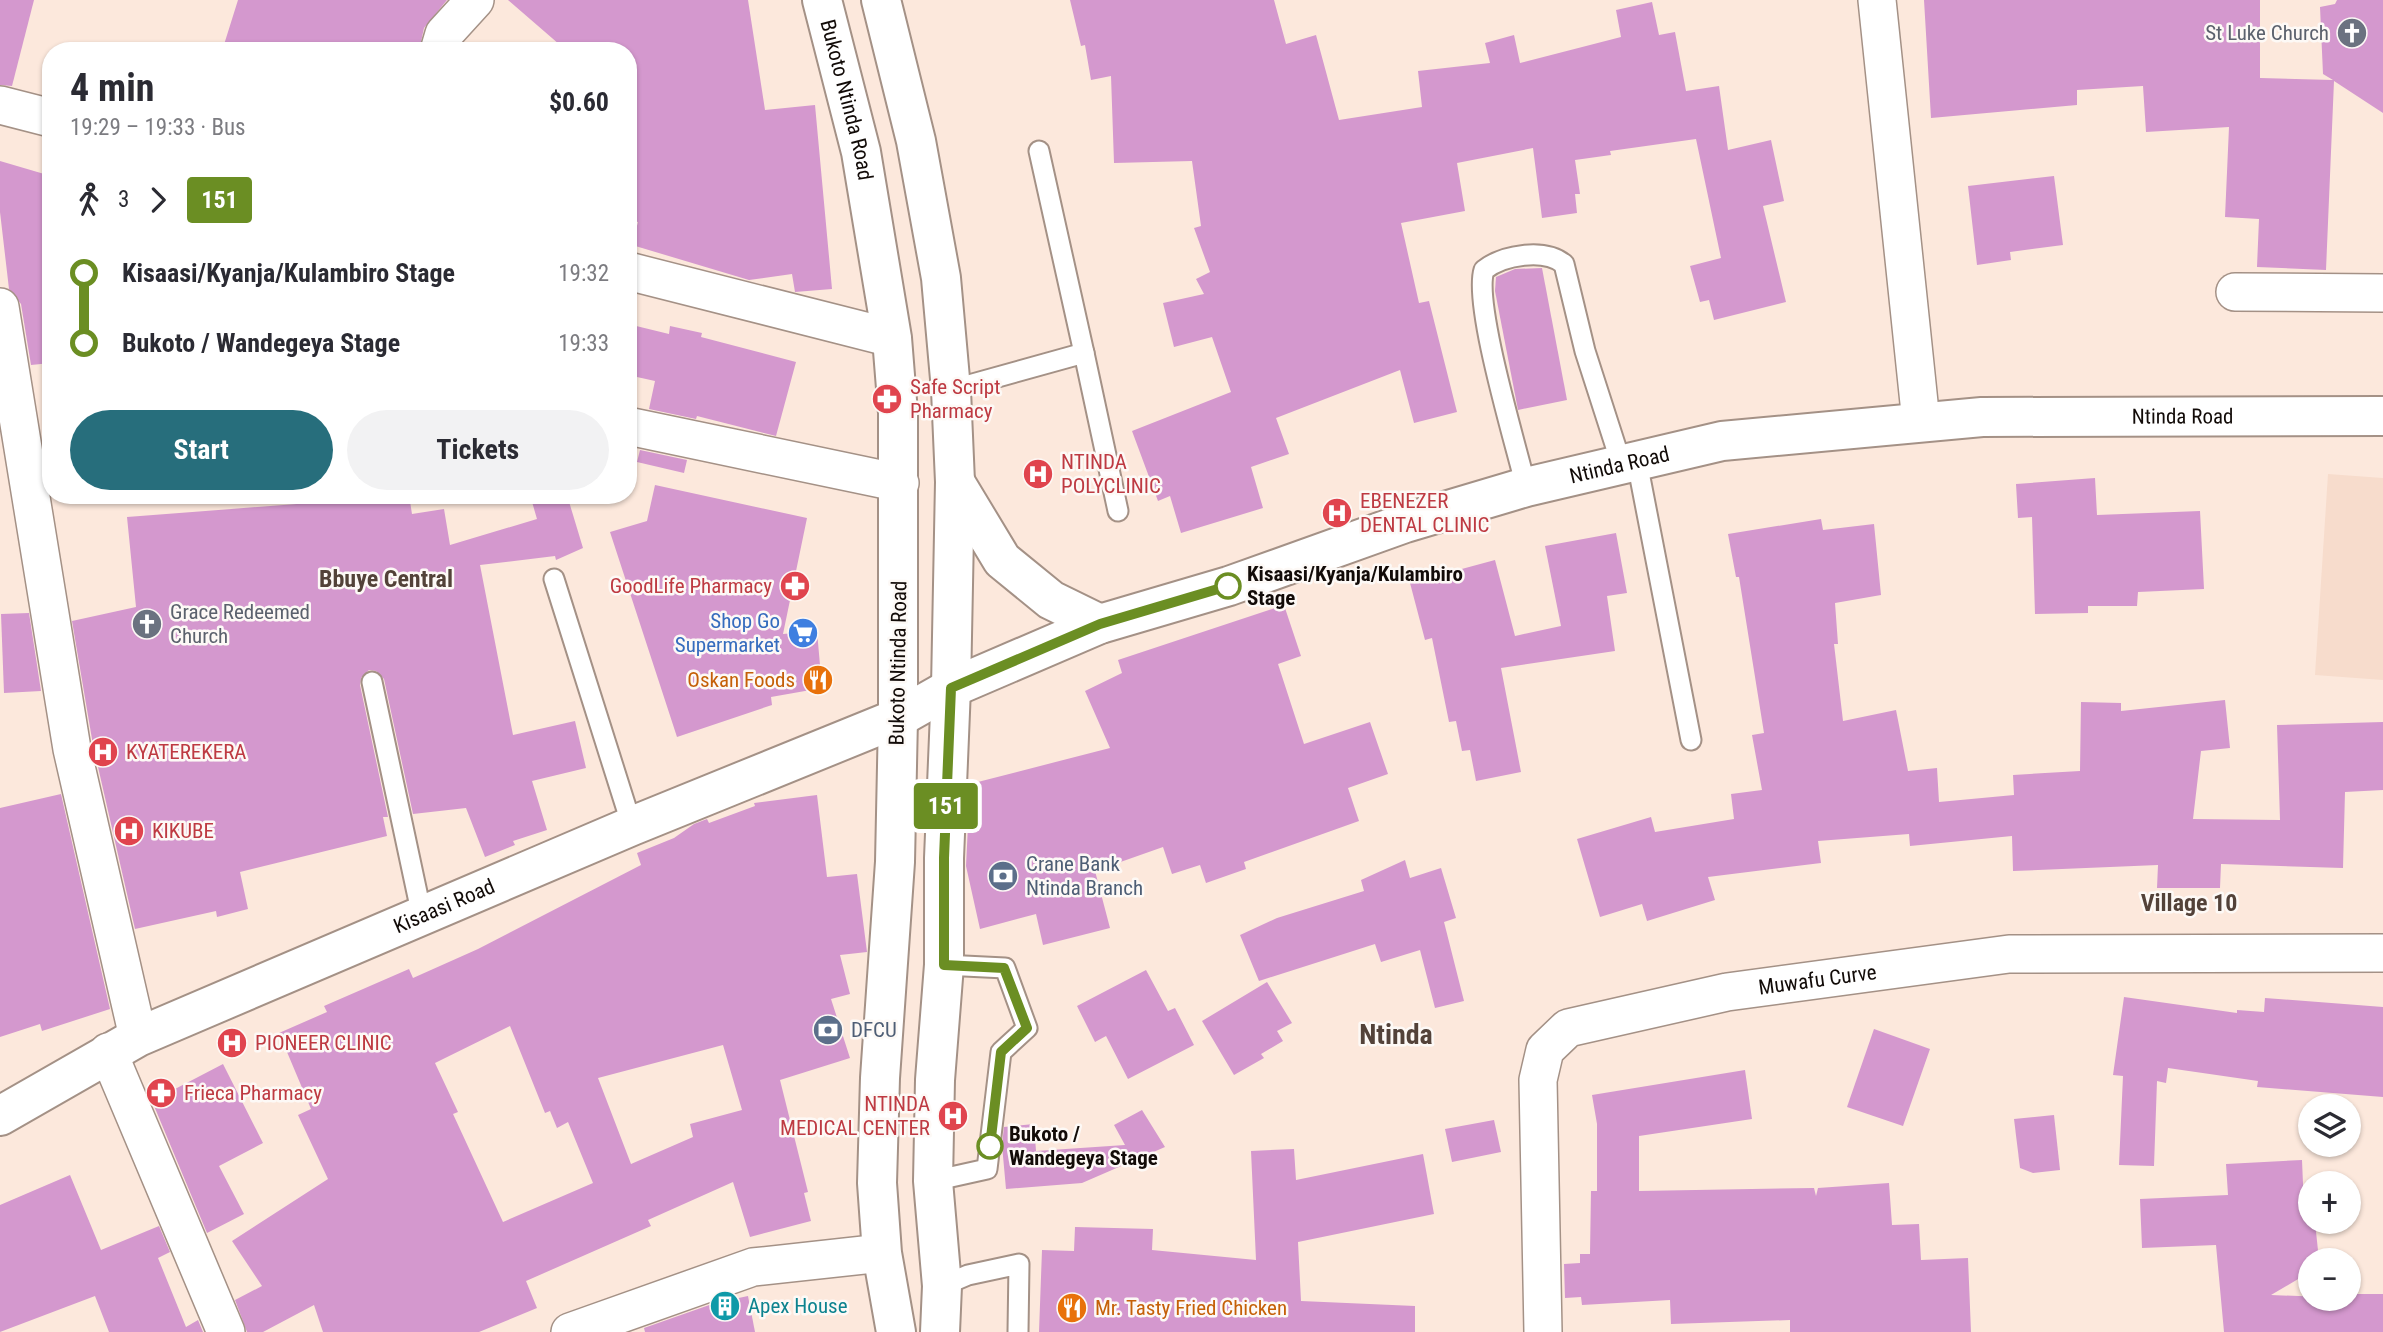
<!DOCTYPE html>
<html lang="en">
<head>
<meta charset="utf-8">
<style>
	body { margin:0; font-family:"Roboto Condensed",sans-serif; background:#f2f2f3; color:#2b2b33; height:100vh; display:flex; flex-direction:column; font-size:26px; white-space:nowrap }
	* { box-sizing:border-box; margin:0 }
	p { font-size:23px; color:#7c7c81 }
	.icon { flex:none; width:38px; height:38px; fill:none; stroke:currentColor; stroke-width:2; stroke-linecap:round; stroke-linejoin:round }
	.map { position:relative; flex:1; overflow:hidden }
	.side { position:absolute; left:42px; top:42px; width:595px; height:462px; display:flex; flex-direction:column; background:#fff; border-radius:28px; box-shadow:0 2px 5px #0004 }
	.side>* { flex:none }
	.badge { padding:0 14px; border-radius:5px; font-size:24px; line-height:46px }
	.buttons { position:absolute; left:2298px; top:1094px; display:grid; gap:14px }
	.buttons a { display:grid; place-items:center; width:63px; height:63px; border-radius:50%; background:#fff; box-shadow:0 2px 5px #0004; font-size:35px }
	.map>.badge { position:absolute; translate:-50% -50%; box-shadow:0 0 0 4px #fff }
	.legs { display:flex; align-items:center; gap:10px; height:77px; padding:0 28px; font-size:23px }
	.legs p { margin-inline-start:auto }
	.head { display:flex; align-items:center; justify-content:space-between; height:119px; padding:0 28px }
	h1 { font-size:38px; font-weight:700; line-height:52px }
	.action { display:flex; gap:14px; margin-top:auto; padding:14px 28px }
	.action a { flex:1; height:80px; border-radius:42px; background:#276e7c; color:#fff; font-size:28px; font-weight:700; line-height:80px; text-align:center }
	.action a+a { background:#f2f2f3; color:#2b2b33 }
	ul { padding:0 28px; list-style:none }
	li { display:flex; align-items:center; gap:24px; height:70px; font-size:26px }
	li i { display:grid; place-items:center; width:10px; height:100%; margin:0 9px; background:currentColor }
	li i::after { content:''; width:18px; height:18px; margin:-9px; border:5px solid; border-radius:50%; background:#fff }
	li p { margin-inline-start:auto }
	li:first-child i { background:linear-gradient(#0000 50%,currentColor 0) }
	li:last-child i { background:linear-gradient(currentColor 50%,#0000 0) }
	.map>svg:first-child { display:block }
	.built { fill:#f7dccc }
	.building { fill:#d498ce; fill-rule:evenodd }
	.lines { fill:none; stroke-linecap:round; stroke-linejoin:round }
	.lane-casing { stroke:#a49186; stroke-width:23 }
	.street-casing { stroke:#a49186; stroke-width:40 }
	.secondary-casing { stroke:#a49186; stroke-width:42 }
	.lane { stroke:#fff; stroke-width:19 }
	.street { stroke:#fff; stroke-width:37 }
	.secondary { stroke:#fff; stroke-width:38 }
	.line-1-casing { stroke:#fff; stroke-width:16 }
	.line-1 { stroke:#6b8e23; stroke-width:10 }
	.stop-1-dot { fill:#fff; stroke:#6b8e23; stroke-width:3.5 }
	.labels { text-anchor:middle; stroke-width:5; stroke-linejoin:round; paint-order:stroke }
	.worship-label { font-size:21px; fill:#5b616d; stroke:#fdf9f6; text-anchor:end }
	.street-label { font-size:21px; fill:#120b08; stroke:#fdf9f6 }
	.health-label { font-size:21px; fill:#be3a42; stroke:#fdf9f6; text-anchor:start }
	.stop-label { font-size:21px; font-weight:bold; fill:#120b08; stroke:#fdf9f6; text-anchor:start }
	.shop-label { font-size:21px; fill:#366cbe; stroke:#fdf9f6; text-anchor:end }
	.food-label { font-size:21px; fill:#c56008; stroke:#fdf9f6; text-anchor:end }
	.service-label { font-size:21px; fill:#4e5e75; stroke:#fdf9f6; text-anchor:start }
	.culture-label { font-size:21px; fill:#0d838f; stroke:#fdf9f6; text-anchor:start }
	.quarter-label { font-size:24px; font-weight:bold; fill:#534239; stroke:#fdf9f6 }
	.district-label { font-size:28px; font-weight:bold; fill:#534239; stroke:#fdf9f6 }
</style>
</head>
<body>
<div class="map">
<svg width="2383" height="1332" viewBox="0 0 2383 1332">
	<rect width="100%" height="100%" fill="#fce8dc"/>
	<path class="built" d="M2328 474 2383 478V680L2315 675Z"/>
	<g class="building">
		<path d="M0 0H34L12 86 0 85Z"/>
		<path d="M238 0H447L424 28 419 51H222Z"/>
		<path d="M508 0H748L765 110 815 105 832 289 795 292 792 274 749 280 632 245 638 222 628 220V51H567Z"/>
		<path d="M1070 0H1274L1286 44 1316 35 1339 120 1422 107 1418 71 1490 63 1485 43 1514 35 1520 63 1621 37 1616 10 1652 2 1659 35 1675 32 1686 91 1719 86 1728 150 1771 140 1784 201 1763 206 1786 302 1714 320 1709 300 1700 302 1690 266 1721 258 1696 139 1610 151 1611 155 1575 160 1580 194H1575L1577 213 1542 218 1533 148 1457 163 1465 211 1401 223 1419 303 1429 301 1457 412 1414 423 1400 370 1276 418 1289 454 1251 467 1263 508 1181 533 1170 496 1158 501 1132 431 1231 392 1212 337 1174 347 1163 303 1204 294 1196 279 1210 272 1194 228 1201 226 1192 161 1114 163 1111 76 1091 80 1085 45 1081 46Z"/>
		<path d="M1924 0H2260V78L2333 80 2323 74 2320 7 2335 4 2337 0H2383V113L2334 81 2326 270 2257 267 2259 219 2225 217 2229 127 2146 132 2143 86 2077 90V105L1931 118Z"/>
		<path d="M0 161 51 176V363L31 365 21 304 9 289 0 212Z"/>
		<path d="M2054 176 2063 245 2010 252 2011 260 1977 265 1968 186Z"/>
		<path d="M1542 268 1567 400 1518 410 1495 291 1496 277 1515 269Z"/>
		<path d="M628 324 669 334 670 326 702 333 701 337 796 362 776 436 697 416 696 419 649 409 655 381 628 375Z"/>
		<path d="M640 450 687 460 684 473 637 462Z"/>
		<path d="M2095 478 2097 515 2200 511 2204 589 2138 592 2137 606H2088V613L2035 614 2032 517 2018 518 2016 484Z"/>
		<path d="M655 485 807 518 783 634 817 631 822 688 771 697 772 705 677 737 610 532 647 521Z"/>
		<path d="M348 495H409L412 514 444 509 450 545 537 519 530 495H567L583 548 556 560 555 556 480 565 513 735 575 721 586 768 532 781 547 830 513 841 515 845 485 857 466 808 413 814 384 679 376 671 369 670 361 678 360 685 388 817H383L387 836 240 872 248 909 217 917 216 911 135 929 93 745 72 621 136 607 127 517 349 500Z"/>
		<path d="M1821 519 1823 530 1874 524 1881 595 1835 603 1838 644H1834L1843 721 1896 710 1908 771 1937 768 1939 802 2014 795 2013 775 2080 771 2081 702 2121 703V711L2225 700 2230 748 2201 751 2193 819 2280 820 2277 725 2383 722V790L2345 792 2343 868 2221 864 2220 888H2157L2158 865 2013 871 2012 836 1910 846 1909 834 1818 841 1821 863 1708 877 1715 900 1647 921 1642 904 1600 917 1577 839 1651 817 1655 832 1734 819 1731 794 1762 790 1752 735 1764 733 1739 577H1736L1728 534Z"/>
		<path d="M1616 533 1627 593 1607 596 1615 651 1501 668 1521 772 1476 781 1470 750 1462 751 1456 721 1449 722 1432 638 1425 640 1410 583 1495 560 1515 636 1561 626 1545 546Z"/>
		<path d="M1284 605 1301 656 1278 664 1304 744 1370 722 1388 774 1348 788 1359 821 1244 862 1246 869 1206 883 1200 865 1172 874 1163 847 1095 871 1110 928 1043 945 1036 914 980 929 966 866 970 784 1110 748 1085 691 1122 673 1118 660Z"/>
		<path d="M29 613 41 691 4 693 1 614Z"/>
		<path d="M61 794 110 1009 42 1031 40 1024 0 1037V808Z"/>
		<path d="M817 795 827 877 857 874 867 952 840 955 850 994 831 999 850 1058 780 1080 808 1192 804 1193 811 1221 750 1237 733 1182 648 1220 651 1226 526 1281 537 1308 479 1332H323L314 1305 263 1332H247L235 1300 262 1286 232 1241 328 1179 298 1115 311 1109 279 1033 327 1012 324 1006 409 969 413 978 478 949 641 865 637 853 674 838 694 824 707 819 709 823 755 806 754 803ZM510 1026 545 1113 550 1111 557 1128 568 1122 593 1183 503 1222 453 1114 458 1112 435 1063ZM723 1045 742 1110 690 1124 693 1137 631 1164 598 1078Z"/>
		<path d="M1405 860 1410 878 1441 868 1456 918 1444 922 1464 1001 1435 1008 1420 950 1381 962 1375 944 1259 981 1240 935 1277 918 1364 891 1361 880Z"/>
		<path d="M1146 970 1168 1011 1175 1008 1194 1045 1128 1079 1106 1036 1095 1042 1077 1006Z"/>
		<path d="M1267 982 1292 1023 1277 1031 1283 1041 1261 1054 1264 1058 1234 1075 1202 1021Z"/>
		<path d="M2124 997 2237 1013V1010L2264 1012 2265 998 2383 1007V1097L2257 1087 2258 1081 2168 1068 2166 1083 2157 1081 2154 1166 2119 1165 2123 1076 2113 1075Z"/>
		<path d="M1874 1029 1930 1049 1903 1126 1847 1107Z"/>
		<path d="M223 1064 263 1143 219 1166 244 1214 207 1233 152 1101Z"/>
		<path d="M1745 1070 1752 1119 1639 1136V1191L1814 1188 1816 1196 1818 1188 1889 1183 1892 1225 1919 1224 1921 1260 1968 1258 1971 1332H1790V1320L1671 1324 1670 1300 1582 1305 1581 1297 1565 1298 1564 1264 1580 1263V1254H1590L1591 1191H1597V1124L1592 1095Z"/>
		<path d="M1142 1110 1165 1147 1082 1183 1006 1189 1002 1145 1004 1127 1034 1124 1036 1151 1125 1145 1114 1125Z"/>
		<path d="M2054 1115 2060 1170 2033 1173 2020 1168 2014 1119Z"/>
		<path d="M1494 1120 1501 1152 1452 1162 1445 1129Z"/>
		<path d="M1294 1149 1296 1180 1423 1154 1434 1214 1298 1242 1301 1301 1415 1306V1332H1039L1042 1250 1074 1251 1075 1227 1153 1229 1152 1250 1256 1260 1251 1151Z"/>
		<path d="M2302 1160 2304 1208 2310 1207V1222H2315L2319 1260H2310V1272L2271 1295 2348 1298V1294H2383V1332H2224L2216 1245 2142 1248 2140 1199 2228 1195 2226 1164Z"/>
		<path d="M70 1175 101 1250 159 1226 170 1252 158 1258 186 1327 198 1320 203 1332H109L95 1296 0 1332V1205Z"/>
		<path d="M748 1296 755 1332H645L644 1328 715 1303Z"/>
	</g>
	<g class="lines">
		<g class="lane-casing">
			<g id="lane">
				<path d="M1084 353 1118 511"/>
				<path d="M951 390 1084 353 1039 151"/>
				<path d="M1637 462 1691 740"/>
				<path d="M1526 487C1516 445 1473 304 1484 270 1503 255 1544 248 1564 264L1585 351 1622 466"/>
				<path d="M554 579 632 826"/>
				<path d="M372 682 422 916"/>
				<path d="M933 1181 987 1169 1001 1052 1027 1028 1005 968 944 965"/>
				<path d="M942 1286 968 1275 1019 1264 1018 1332"/>
			</g>
		</g>
		<g class="street-casing">
			<g id="street">
				<path d="M1877 0 1921 422"/>
				<path d="M439 51 444 34 475 0"/>
				<path d="M0 105 51 118"/>
				<path d="M628 271 892 338"/>
				<path d="M2235 292 2383 293"/>
				<path d="M0 307 72 749 138 1037"/>
				<path d="M628 426 900 483"/>
				<path d="M108 1052 226 1332"/>
				<path d="M570 1332 753 1267 882 1253"/>
				<path id="s1" d="M1543 1332 1538 1080 1545 1050 1568 1028 1727 992 2009 954 2383 953"/>
			</g>
		</g>
		<g class="secondary-casing">
			<g id="secondary">
				<path id="s2" d="M822 0 861 152 892 338 898 413V718L895 862 880 1078 877 1183 882 1253 896 1332"/>
				<path d="M881 0 916 141 941 278 951 390 955 482 951 688 944 858V965L935 1080 933 1181 942 1286 940 1332"/>
				<path d="M955 482 1002 560 1051 600 1100 624"/>
				<path id="s3" d="M0 1116 138 1037 632 826 898 718 951 688 1100 624 1229 586 1405 523 1526 487 1722 441 1982 417 2383 416"/>
			</g>
		</g>
		<use href="#lane" class="lane"/>
		<use href="#street" class="street"/>
		<use href="#secondary" class="secondary"/>
	</g>
	<g class="lines">
		<g class="line-1-casing">
			<path id="line-1" d="M990 1146 1001 1052 1027 1028 1004 968 944 965V858L951 688 1100 624 1228 586"/>
		</g>
		<use href="#line-1" class="line-1"/>
	</g>
	<defs>
		<g id="church-disc" transform="scale(1.575)"><circle r="9.5" fill="#6b7280" stroke="#fdf9f6"/><path d="M-1.2-6h2.4v3.5h3.3v2.4h-3.3V6h-2.4V-.1h-3.3v-2.4h3.3Z" fill="#fff"/></g>
		<g id="pharmacy-disc" transform="scale(1.575)"><circle r="9.5" fill="#e0444e" stroke="#fdf9f6"/><path d="M-2-6h4v4h4v4h-4v4h-4v-4h-4v-4h4Z" fill="#fff"/></g>
		<g id="hospital-disc" transform="scale(1.575)"><circle r="9.5" fill="#e0444e" stroke="#fdf9f6"/><path d="M-5-5h3v3.5h4V-5h3V5h-3V1.5h-4V5h-3Z" fill="#fff"/></g>
		<g id="supermarket-disc" transform="scale(1.575)"><circle r="9.5" fill="#3f7fe0" stroke="#fdf9f6"/><path d="M-6-5.5h2.5l.6 2H6L4.5 2H-2.5L-4.4-4H-6ZM-1.5 3.2a1.3 1.3 0 1 0 .1 0ZM3 3.2a1.3 1.3 0 1 0 .1 0Z" fill="#fff"/></g>
		<g id="restaurant-disc" transform="scale(1.575)"><circle r="9.5" fill="#e8710a" stroke="#fdf9f6"/><path d="M-5-6h1v4h1v-4h1v4h1v-4h1v5L-1.5 .5V6h-2V.5L-5-1ZM5-6V6H3V1.5H1.5Q1.5-4 5-6Z" fill="#fff"/></g>
		<g id="bank-disc" transform="scale(1.575)"><circle r="9.5" fill="#5c6f8a" stroke="#fdf9f6"/><path d="M-6-4H6V4H-6ZM0-2.3a2.3 2.3 0 1 0 0 4.6a2.3 2.3 0 1 0 0-4.6Z" fill="#fff"/></g>
		<g id="building-disc" transform="scale(1.575)"><circle r="9.5" fill="#0f9aa8" stroke="#fdf9f6"/><path d="M-4-6H4V6H1V3H-1V6H-4ZM-2.5-4.3h1.7v1.8h-1.7ZM.8-4.3h1.7v1.8H.8ZM-2.5-1h1.7V.8h-1.7ZM.8-1h1.7V.8H.8Z" fill="#fff"/></g>
	</defs>
	<g fill-rule="evenodd">
		<use href="#church-disc" x="2352" y="33"/>
		<use href="#pharmacy-disc" x="887" y="399"/>
		<use href="#hospital-disc" x="1038" y="474"/>
		<use href="#hospital-disc" x="1337" y="513"/>
		<use href="#pharmacy-disc" x="795" y="586"/>
		<use href="#church-disc" x="147" y="624"/>
		<use href="#supermarket-disc" x="803" y="633"/>
		<use href="#restaurant-disc" x="818" y="680"/>
		<use href="#hospital-disc" x="103" y="752"/>
		<use href="#hospital-disc" x="129" y="831"/>
		<use href="#bank-disc" x="1003" y="876"/>
		<use href="#bank-disc" x="828" y="1030"/>
		<use href="#hospital-disc" x="232" y="1043"/>
		<use href="#pharmacy-disc" x="161" y="1093"/>
		<use href="#hospital-disc" x="953" y="1116"/>
		<use href="#building-disc" x="725" y="1306"/>
		<use href="#restaurant-disc" x="1072" y="1308"/>
	</g>
	<g class="stop-1-dot">
		<circle cx="1228" cy="586" r="12"/>
		<circle cx="990" cy="1146" r="12"/>
	</g>
	<g class="labels">
		<g class="worship-label">
			<text x="2329" y="40">St Luke Church</text>
			<text x="170" y="619" text-anchor="start">Grace Redeemed<tspan x="170" dy="24">Church</tspan></text>
		</g>
		<g class="street-label">
			<text dy="7" stroke="none"><textPath href="#s2" startOffset="103">Bukoto Ntinda Road</textPath></text>
			<text dy="7" stroke="none"><textPath href="#s3" startOffset="2317">Ntinda Road</textPath></text>
			<text dy="7" stroke="none"><textPath href="#s3" startOffset="1750">Ntinda Road</textPath></text>
			<text transform="translate(898 663) rotate(-89)" y="7">Bukoto Ntinda Road</text>
			<text dy="7" stroke="none"><textPath href="#s3" startOffset="492">Kisaasi Road</textPath></text>
			<text dy="7" stroke="none"><textPath href="#s1" startOffset="569">Muwafu Curve</textPath></text>
		</g>
		<g class="health-label">
			<text x="910" y="394">Safe Script<tspan x="910" dy="24">Pharmacy</tspan></text>
			<text x="1061" y="469">NTINDA<tspan x="1061" dy="24">POLYCLINIC</tspan></text>
			<text x="1360" y="508">EBENEZER<tspan x="1360" dy="24">DENTAL CLINIC</tspan></text>
			<text x="772" y="593" text-anchor="end">GoodLife Pharmacy</text>
			<text x="126" y="759">KYATEREKERA</text>
			<text x="152" y="838">KIKUBE</text>
			<text x="255" y="1050">PIONEER CLINIC</text>
			<text x="184" y="1100">Frieca Pharmacy</text>
			<text x="930" y="1111" text-anchor="end">NTINDA<tspan x="930" dy="24">MEDICAL CENTER</tspan></text>
		</g>
		<g class="stop-label">
			<text x="1247" y="581">Kisaasi/Kyanja/Kulambiro<tspan x="1247" dy="24">Stage</tspan></text>
			<text x="1009" y="1141">Bukoto /<tspan x="1009" dy="24">Wandegeya Stage</tspan></text>
		</g>
		<g class="shop-label">
			<text x="780" y="628">Shop Go<tspan x="780" dy="24">Supermarket</tspan></text>
		</g>
		<g class="food-label">
			<text x="795" y="687">Oskan Foods</text>
			<text x="1095" y="1315" text-anchor="start">Mr. Tasty Fried Chicken</text>
		</g>
		<g class="service-label">
			<text x="1026" y="871">Crane Bank<tspan x="1026" dy="24">Ntinda Branch</tspan></text>
			<text x="851" y="1037">DFCU</text>
		</g>
		<g class="culture-label">
			<text x="748" y="1313">Apex House</text>
		</g>
		<g class="quarter-label">
			<text x="386" y="587">Bbuye Central</text>
			<text x="2189" y="911">Village 10</text>
		</g>
		<g class="district-label">
			<text x="1396" y="1044">Ntinda</text>
		</g>
	</g>
</svg>
<div class="buttons">
<a><svg class="icon" aria-label="layers" viewBox="0 0 24 24"><path d="M12 4l9 5-9 5-9-5zM3 14l9 5 9-5"/></svg></a>
<a>+</a>
<a>−</a>
</div>
<b class="badge" style="left:946px;top:806px;background:#6b8e23;color:#fff">151</b>
<section class="side">
<div class="head"><div><h1>4 min</h1><p>19:29 – 19:33 · Bus</p></div><b>$0.60</b></div>
<div class="legs"><svg class="icon" aria-label="walk" viewBox="0 0 24 24"><circle cx="13" cy="4" r="2"/><path d="M13 8l-2 6 4 7M11 14l-3 7M7 12l3-4h3l4 4"/></svg>3<svg class="icon" aria-label="forward" viewBox="0 0 24 24"><path d="M9 5l7 7-7 7"/></svg><b class="badge" style="background:#6b8e23;color:#fff">151</b></div>
<ul>
<li><i style="color:#6b8e23"></i><b>Kisaasi/Kyanja/Kulambiro Stage</b><p>19:32</p></li>
<li><i style="color:#6b8e23"></i><b>Bukoto / Wandegeya Stage</b><p>19:33</p></li>
</ul>
<div class="action"><a>Start</a><a>Tickets</a></div>
</section>
</div>
</body>
</html>
